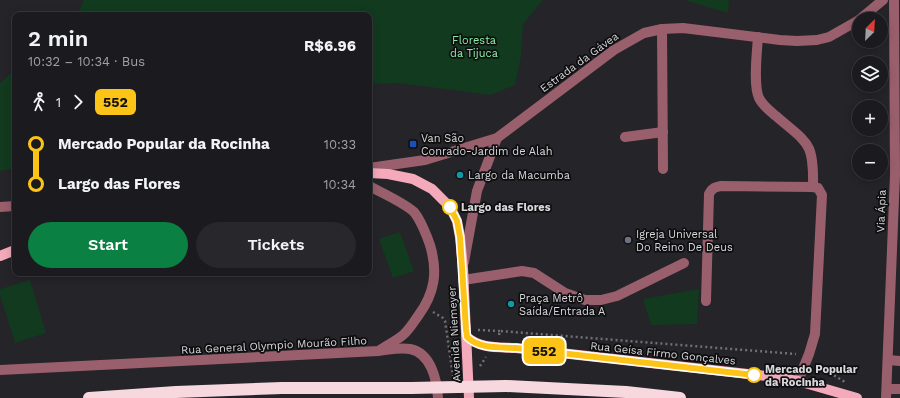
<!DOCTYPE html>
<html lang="en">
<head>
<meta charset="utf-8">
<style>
	body { margin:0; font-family:"Work Sans",sans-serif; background:#28282c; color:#f1f3f6; height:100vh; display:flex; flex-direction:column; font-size:15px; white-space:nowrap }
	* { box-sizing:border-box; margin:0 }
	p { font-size:13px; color:#a0a1a4 }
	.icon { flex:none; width:22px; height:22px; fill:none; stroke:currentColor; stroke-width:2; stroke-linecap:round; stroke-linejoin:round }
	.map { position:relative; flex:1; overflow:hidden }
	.panel { position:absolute; left:12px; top:12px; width:360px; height:264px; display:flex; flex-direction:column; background:#1b1b1f; border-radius:8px; box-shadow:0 2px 10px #0003,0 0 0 1px #39393d }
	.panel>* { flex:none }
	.badge { padding:0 8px; border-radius:6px; font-size:14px; line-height:26px }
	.needle { width:26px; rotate:24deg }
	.tools { position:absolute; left:852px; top:12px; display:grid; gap:8px }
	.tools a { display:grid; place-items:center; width:36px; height:36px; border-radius:50%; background:#1b1b1f; box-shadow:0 2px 10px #0003,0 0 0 1px #39393d; font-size:20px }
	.map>.badge { position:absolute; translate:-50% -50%; box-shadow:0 0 0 2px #fff }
	.legs { display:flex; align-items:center; gap:6px; height:44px; padding:0 16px; font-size:13px }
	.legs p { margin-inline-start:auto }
	.head { display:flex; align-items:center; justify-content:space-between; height:68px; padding:0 16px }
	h1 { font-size:22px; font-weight:600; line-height:30px }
	.primary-button { display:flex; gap:8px; margin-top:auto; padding:8px 16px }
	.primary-button a { flex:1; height:46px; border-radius:24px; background:#0b8043; color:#fff; font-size:16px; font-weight:600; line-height:46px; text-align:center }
	.primary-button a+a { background:#28282c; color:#f1f3f6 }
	ul { padding:0 16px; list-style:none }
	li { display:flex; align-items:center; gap:14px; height:40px; font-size:15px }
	li i { display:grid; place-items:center; width:6px; height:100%; margin:0 5px; background:currentColor }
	li i::after { content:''; width:10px; height:10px; margin:-5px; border:3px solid; border-radius:50%; background:#1b1b1f }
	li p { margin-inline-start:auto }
	li:first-child i { background:linear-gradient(#0000 50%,currentColor 0) }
	li:last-child i { background:linear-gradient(currentColor 50%,#0000 0) }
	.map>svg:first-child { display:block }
	.green { fill:#123a1f }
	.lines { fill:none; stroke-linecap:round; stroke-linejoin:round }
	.path { stroke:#717175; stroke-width:2.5; stroke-dasharray:2 3; stroke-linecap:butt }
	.minor { stroke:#9a5f6c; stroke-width:10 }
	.major { stroke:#f4aaba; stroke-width:10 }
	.highway { stroke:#f7d8de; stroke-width:12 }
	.highway-bridge { stroke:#f7d8de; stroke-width:12 }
	.line-1-casing { stroke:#fff; stroke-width:9 }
	.line-1 { stroke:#fdc418; stroke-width:6 }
	.transit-dot { fill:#1a4fb4; stroke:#0e0e10; stroke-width:1.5 }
	.culture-dot { fill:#0f9aa8; stroke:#0e0e10; stroke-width:1.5 }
	.stop-1-dot { fill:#fff; stroke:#fdc418; stroke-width:2 }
	.worship-dot { fill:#6b7280; stroke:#0e0e10; stroke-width:1.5 }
	.labels { text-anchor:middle; stroke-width:3.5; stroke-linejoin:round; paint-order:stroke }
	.park-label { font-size:11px; fill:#86efa2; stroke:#0e0e10 }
	.street-label { font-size:11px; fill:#d8d8db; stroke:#0e0e10 }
	.poi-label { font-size:11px; fill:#d8d8db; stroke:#0e0e10; text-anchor:start }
	.stop-label { font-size:11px; font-weight:bold; fill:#d8d8db; stroke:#0e0e10; text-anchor:start }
</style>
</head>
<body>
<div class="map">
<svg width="900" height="398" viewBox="0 0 900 398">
	<rect width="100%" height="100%" fill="#242429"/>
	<g class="green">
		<path d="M84 0H543L523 24 521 56 515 85 491 95 398 83 369 84V15H77Z"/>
		<path d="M684 0H729L728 13Z"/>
		<path d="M15 70V168L0 171V83Z"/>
		<path d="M400 232 414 271 393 278 379 239Z"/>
		<path d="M30 280 46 333 15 343 0 295V289Z"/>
		<path d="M699 289 697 324 651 325 643 299Z"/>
	</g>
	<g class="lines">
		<g class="path">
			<path d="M433 312 443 318 445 321 453 376"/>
			<path d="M478 330 500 331"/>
			<path d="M499 335 500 331 796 354"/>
			<path d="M817 365 845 382"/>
			<path d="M480 366 486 357"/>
		</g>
		<g class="minor">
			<path d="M860 19 883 0"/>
			<path d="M662 29 663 169"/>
			<path d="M758 37C757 52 753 85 759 98 763 106 770 111 776 116 808 144 814 141 813 187"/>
			<path d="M625 137 663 132"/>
			<path d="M369 168 425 160 497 138 614 50 644 33 662 29 683 28 780 40 797 41 817 40 829 37 859 20"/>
			<path d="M369 186C382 193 403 202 414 212 420 219 427 236 430 245 438 272 435 293 418 316 413 323 409 330 403 335 396 341 387 345 380 350"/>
			<path d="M0 207 15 206"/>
			<path d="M464 262 477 191 497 138"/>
			<path d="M463 280 522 271 534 273 565 293 585 300H601L617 296 684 263"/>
			<path d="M706 301 709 194C712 188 715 187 721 186L813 187 818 188 822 195 815 334 809 354 798 381"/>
			<path d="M888 360 900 361"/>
			<path d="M0 370 378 351C388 350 400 347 410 349 431 353 437 380 438 398"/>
			<path d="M887 389H900"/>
			<path d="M886 398 895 175 894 0"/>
		</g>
		<g class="major">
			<path d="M369 173 388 174 413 179 432 189 450 207 457 221 460 237 463 268 469 398"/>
			<path d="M0 256 15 250"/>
			<path d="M467 337C481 349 498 347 516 348L767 376 798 381 857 398"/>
		</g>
		<g class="highway">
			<path d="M506 386 626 392 680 398"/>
			<path d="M89 398 176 392 282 388H411"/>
		</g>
		<path class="highway-bridge" d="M411 388 506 386"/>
	</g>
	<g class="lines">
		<g class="line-1-casing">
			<path id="line-1" d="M450 207 457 221 460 237 466 329 467 337C480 349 498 347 516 348L754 375"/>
		</g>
		<use href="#line-1" class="line-1"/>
	</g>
	<rect class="transit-dot" x="409" y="140" width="8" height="8" rx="2"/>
	<g class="culture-dot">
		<circle cx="460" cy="175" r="4"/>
		<circle cx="511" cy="304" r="4"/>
	</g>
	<g class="stop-1-dot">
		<circle cx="450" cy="207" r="7"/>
		<circle cx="754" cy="375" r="7"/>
	</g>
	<circle class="worship-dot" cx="628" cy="240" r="4"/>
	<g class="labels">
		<g class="park-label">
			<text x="474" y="44">Floresta<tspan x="474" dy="13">da Tijuca</tspan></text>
		</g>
		<g class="street-label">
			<text transform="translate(579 62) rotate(-36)" y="4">Estrada da Gávea</text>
			<text transform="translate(881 211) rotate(-88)" y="4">Via Ápia</text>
			<text transform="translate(454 334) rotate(-93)" y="4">Avenida Niemeyer</text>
			<text transform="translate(274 345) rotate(-3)" y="4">Rua General Olympio Mourão Filho</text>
			<text transform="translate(663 353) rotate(6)" y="4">Rua Geísa Firmo Gonçalves</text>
		</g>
		<g class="poi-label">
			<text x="421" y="142">Van São<tspan x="421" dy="13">Conrado-Jardim de Alah</tspan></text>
			<text x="468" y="179">Largo da Macumba</text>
			<text x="636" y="238">Igreja Universal<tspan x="636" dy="13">Do Reino De Deus</tspan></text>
			<text x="519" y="302">Praça Metrô<tspan x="519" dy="13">Saída/Entrada A</tspan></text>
		</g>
		<g class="stop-label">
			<text x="461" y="211">Largo das Flores</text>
			<text x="765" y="373">Mercado Popular<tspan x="765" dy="13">da Rocinha</tspan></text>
		</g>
	</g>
</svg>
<div class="tools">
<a><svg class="needle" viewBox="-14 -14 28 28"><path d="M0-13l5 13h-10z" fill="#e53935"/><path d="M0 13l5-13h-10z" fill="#a0a1a4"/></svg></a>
<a><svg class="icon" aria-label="layers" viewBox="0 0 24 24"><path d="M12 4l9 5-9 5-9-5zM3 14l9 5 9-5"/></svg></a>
<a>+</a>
<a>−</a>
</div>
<b class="badge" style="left:544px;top:351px;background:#fdc418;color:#111">552</b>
<section class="panel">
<div class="head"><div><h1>2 min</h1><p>10:32 – 10:34 · Bus</p></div><b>R$6.96</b></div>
<div class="legs"><svg class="icon" aria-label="walk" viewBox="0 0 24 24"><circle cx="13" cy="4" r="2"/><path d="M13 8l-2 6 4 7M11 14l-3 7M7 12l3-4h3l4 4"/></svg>1<svg class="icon" aria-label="forward" viewBox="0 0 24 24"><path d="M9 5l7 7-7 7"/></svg><b class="badge" style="background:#fdc418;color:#111">552</b></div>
<ul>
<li><i style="color:#fdc418"></i><b>Mercado Popular da Rocinha</b><p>10:33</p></li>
<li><i style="color:#fdc418"></i><b>Largo das Flores</b><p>10:34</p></li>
</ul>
<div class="primary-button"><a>Start</a><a>Tickets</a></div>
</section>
</div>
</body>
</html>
